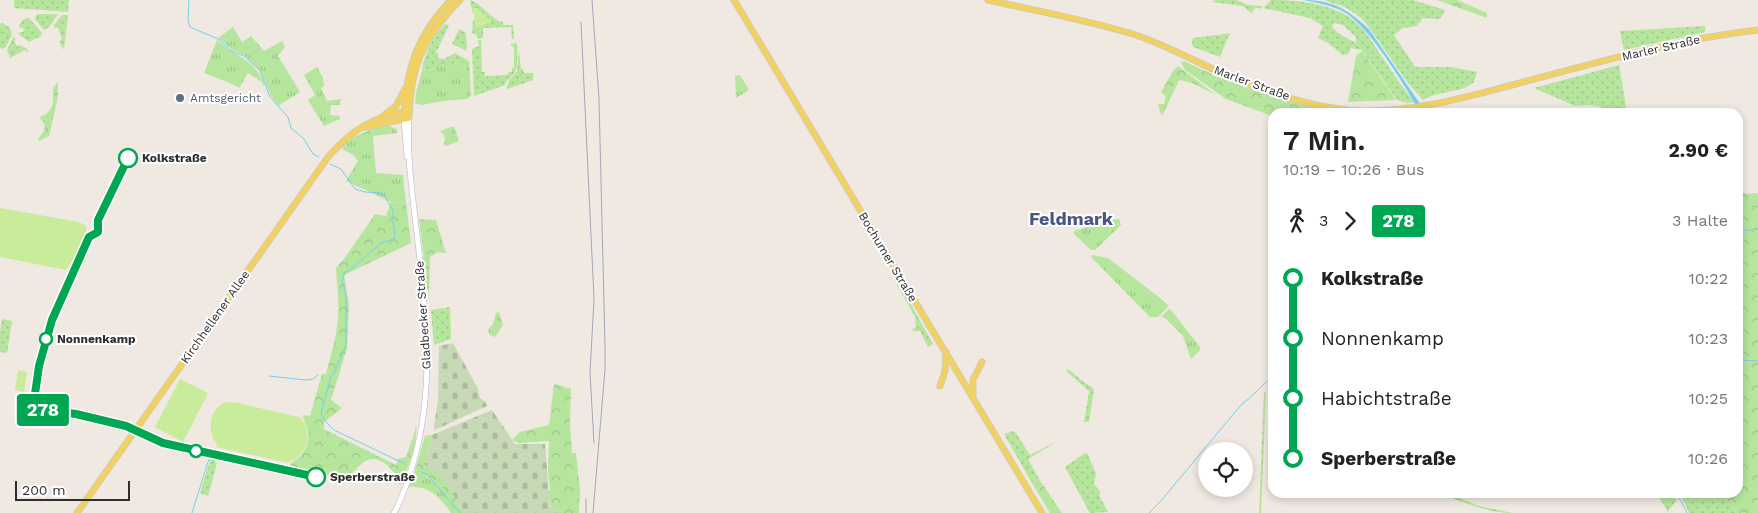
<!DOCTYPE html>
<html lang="de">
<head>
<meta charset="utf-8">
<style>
	body { margin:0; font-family:"Work Sans",sans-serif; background:#f6f6f6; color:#222; height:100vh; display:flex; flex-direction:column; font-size:19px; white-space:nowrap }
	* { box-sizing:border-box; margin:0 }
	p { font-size:16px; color:#767676 }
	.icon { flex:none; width:28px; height:28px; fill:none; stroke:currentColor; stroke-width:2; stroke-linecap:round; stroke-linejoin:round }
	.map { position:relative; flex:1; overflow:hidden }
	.details { position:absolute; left:1268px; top:108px; width:475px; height:390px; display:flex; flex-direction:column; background:#fff; border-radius:15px; box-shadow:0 2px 8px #0003 }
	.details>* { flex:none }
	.badge { padding:0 10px; border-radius:4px; font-size:18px; line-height:32px }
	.buttons { position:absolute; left:1198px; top:442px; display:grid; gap:10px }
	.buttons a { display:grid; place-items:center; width:55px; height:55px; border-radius:50%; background:#fff; box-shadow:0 2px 8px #0003; font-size:25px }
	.scale { position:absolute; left:15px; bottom:12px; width:115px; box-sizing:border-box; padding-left:5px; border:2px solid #2e2e2e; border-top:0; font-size:14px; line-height:18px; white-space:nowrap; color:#2e2e2e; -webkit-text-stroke:4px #fff; paint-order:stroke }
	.map>.badge { position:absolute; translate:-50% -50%; box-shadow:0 0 0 2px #fff }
	.legs { display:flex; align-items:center; gap:8px; height:55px; padding:0 15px; font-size:16px }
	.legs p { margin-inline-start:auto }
	.summary { display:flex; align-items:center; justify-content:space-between; height:85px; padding:0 15px }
	h1 { font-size:28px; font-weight:600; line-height:38px }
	ul { padding:0 15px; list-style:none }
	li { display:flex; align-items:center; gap:18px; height:60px; font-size:19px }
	li i { display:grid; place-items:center; width:8px; height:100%; margin:0 6px; background:currentColor }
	li i::after { content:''; width:12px; height:12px; margin:-6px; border:4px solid; border-radius:50%; background:#fff }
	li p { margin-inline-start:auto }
	li:first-child i { background:linear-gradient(#0000 50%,currentColor 0) }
	li:last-child i { background:linear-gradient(currentColor 50%,#0000 0) }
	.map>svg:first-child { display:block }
	.grass { fill:url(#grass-dots); fill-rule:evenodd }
	.forest { fill:url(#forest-crowns) }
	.cemetery { fill:url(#cemetery-stones) }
	.park { fill:url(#park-tufts) }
	.pitch { fill:#c9ec9a }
	.water { fill:#75cff0 }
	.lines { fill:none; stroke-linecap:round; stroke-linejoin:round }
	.stream { stroke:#75cff0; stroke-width:1 }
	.secondary-casing { stroke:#b4b7c1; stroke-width:6 }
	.primary-casing { stroke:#c9c9c9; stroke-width:7 }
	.secondary { stroke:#fff; stroke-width:5 }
	.primary { stroke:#f2d163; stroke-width:5.5 }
	.rail { stroke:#a3a6b8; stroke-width:1 }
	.line-1-casing { stroke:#fff; stroke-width:11 }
	.line-1 { stroke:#00a651; stroke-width:8 }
	.service-dot { fill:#5c6f8a; stroke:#fff; stroke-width:2 }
	.stop-1-dot { fill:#fff; stroke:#00a651; stroke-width:2.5 }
	.labels { text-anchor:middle; stroke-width:4; stroke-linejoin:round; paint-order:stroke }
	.street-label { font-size:12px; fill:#2e2e2e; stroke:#fff }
	.service-label { font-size:12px; fill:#4e5e75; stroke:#fff; text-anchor:start }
	.stop-label { font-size:12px; font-weight:bold; fill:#2e2e2e; stroke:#fff; text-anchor:start }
	.district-label { font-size:18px; font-weight:bold; fill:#4d5680; stroke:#fff }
</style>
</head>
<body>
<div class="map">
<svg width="1758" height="513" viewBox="0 0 1758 513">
	<defs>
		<pattern id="grass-dots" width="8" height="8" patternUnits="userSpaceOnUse" patternTransform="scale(1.25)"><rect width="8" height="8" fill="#b6e59e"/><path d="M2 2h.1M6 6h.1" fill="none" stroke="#9dc588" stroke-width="1.8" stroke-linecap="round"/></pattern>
		<pattern id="forest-crowns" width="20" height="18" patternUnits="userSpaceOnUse" patternTransform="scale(1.25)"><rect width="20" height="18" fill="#b6e59e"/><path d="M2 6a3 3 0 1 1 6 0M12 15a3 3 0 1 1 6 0" fill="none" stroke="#9dc588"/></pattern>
		<pattern id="cemetery-stones" width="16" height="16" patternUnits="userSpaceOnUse" patternTransform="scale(1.25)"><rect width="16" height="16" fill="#c8d9b8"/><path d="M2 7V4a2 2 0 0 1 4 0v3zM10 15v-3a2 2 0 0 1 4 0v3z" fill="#acbb9e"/></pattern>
		<pattern id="park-tufts" width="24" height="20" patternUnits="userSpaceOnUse" patternTransform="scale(1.25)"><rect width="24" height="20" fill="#b6e59e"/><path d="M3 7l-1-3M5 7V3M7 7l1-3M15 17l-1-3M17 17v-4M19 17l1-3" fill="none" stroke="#9dc588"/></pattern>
	</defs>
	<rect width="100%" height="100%" fill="#efe9e1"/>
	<g class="grass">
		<path d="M14 0H69L68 12 14 8Z"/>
		<path d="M470 0C483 4 491 20 503 22V25H513L514 39H512L511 27 483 28V38L478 39 477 35 472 33 473 20H475L476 28 491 21 477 8 473 9V14Z"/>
		<path d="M1215 0H1236L1248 5 1263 6 1260 9 1256 7 1251 13 1243 6 1212 2Z"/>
		<path d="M1271 0C1295 0 1320 2 1342 13 1363 23 1373 44 1385 61 1394 75 1404 89 1414 102L1407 103 1397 100 1362 50 1351 48 1348 54 1343 55 1328 43 1318 38 1323 26 1310 18 1263 8ZM1333 23 1343 25 1356 37V43C1345 37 1341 36 1332 27Z"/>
		<path d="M1324 0H1413L1445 10 1440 19 1423 18 1417 26 1403 28 1394 35 1415 67H1451L1477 72 1474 82C1461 94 1438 90 1423 100L1407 82 1369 27 1360 17 1345 7Z"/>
		<path d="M37 14H58L49 27 44 30 35 19Z"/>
		<path d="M62 15H68L64 50 59 41 62 39 58 27 55 28 54 25Z"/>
		<path d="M29 18 42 33 41 36 29 42 17 33 23 32 24 29 19 27V25L24 19Z"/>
		<path d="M3 23 10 28 12 35 5 48 2 49 0 47V24Z"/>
		<path d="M445 24 449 25 438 49 435 52 439 54 437 58 444 59 455 53 469 61 422 71C424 53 433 37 445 24Z"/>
		<path d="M1705 26V32L1624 50 1620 31Z"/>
		<path d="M459 29 466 33 467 51 452 44Z"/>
		<path d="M1232 33 1229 35 1220 57 1193 47 1192 41 1193 38Z"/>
		<path d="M14 36 16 40 14 41 17 46 20 45 27 49 28 51 27 52 25 50 10 58 7 50Z"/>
		<path d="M478 40H483L481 41 482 72H485V76L508 75V72H512V68H514V47L511 46V44L517 43C517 51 519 66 514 73 511 78 507 78 505 85L474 96 472 49 479 46Z"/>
		<path d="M519 51 521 69H523L524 73H533V80L507 89 509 80 517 71Z"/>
		<path d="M1619 65 1627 112H1612L1598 106 1590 105 1575 106 1534 88Z"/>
		<path d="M423 255 424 258 430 257 429 300 428 289 426 288Z"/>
		<path d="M894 279H897L933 344 928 347 920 331H913L912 329 916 328 915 317Z"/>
		<path d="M450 307 451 339 434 345 431 310Z"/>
		<path d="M2 319 12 321 7 353 0 352V333Z"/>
		<path d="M1068 369 1080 379 1094 389 1089 422H1084L1089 391 1066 371Z"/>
		<path d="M1266 392 1261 513H1259L1264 393Z"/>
		<path d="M1013 431 1016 433 1030 455 1058 441 1028 459 1039 479 1032 483 1004 434Z"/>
		<path d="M1085 453 1088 454 1096 474 1094 484 1101 493 1099 495 1108 512 1090 513 1065 467Z"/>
		<path d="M211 457 216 458 215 462 217 463 208 496 200 493Z"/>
		<path d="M1656 493H1671L1677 500 1667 513V510Z"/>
		<path d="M1686 493H1722L1738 513H1689L1682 498Z"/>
	</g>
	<g class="forest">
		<path d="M1437 0H1457L1487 13V18Z"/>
		<path d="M1362 51 1396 100 1348 102 1356 56Z"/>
		<path d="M1184 61C1234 85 1288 105 1343 112H1272V116L1226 99 1185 70 1181 63Z"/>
		<path d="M1178 66 1216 95 1192 83 1180 80 1178 82 1163 114 1161 115 1158 104H1164L1166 96 1161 92 1173 71Z"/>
		<path d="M58 82V96L49 136 39 141 38 139 44 131 45 125 39 117C54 113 54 101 53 88Z"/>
		<path d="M1738 191 1747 194 1758 193V513H1738L1722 493 1738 492Z"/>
		<path d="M391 202 406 203 411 243 344 275 349 305 347 348 331 400 342 408 324 422V429L396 465 398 459 406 457 414 434 416 425C418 442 408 470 400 485L395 479 397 475C393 472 391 469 388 466 368 449 359 467 346 481L315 471 290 466 291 463C303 456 310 446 308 431 307 425 303 421 303 415L310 416 322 374H326C330 358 335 343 337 327 340 307 337 287 336 268L344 259 375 214 386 216Z"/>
		<path d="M419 219 436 220 446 253 437 252 430 257 424 258Z"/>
		<path d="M554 384 564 386V388H571L570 427 572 451 571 453H576L580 490 579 513H560V511L551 508 548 490H550L548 470 549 441 520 443 514 441 513 439 520 432 549 425Z"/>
		<path d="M432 435 424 464 443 477 464 513H456L450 500 442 487 426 475 417 477 414 474 425 436Z"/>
		<path d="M1039 479 1062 513H1050L1032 483Z"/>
		<path d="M1439 493H1448L1479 506 1513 513C1486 513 1464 502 1439 493Z"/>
	</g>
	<g class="cemetery">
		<path d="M453 343 478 389 480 398 485 401 487 406 435 430 434 427 438 400 439 346Z"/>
		<path d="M492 410 515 444H545L550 506 551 508 560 511V513H464L443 477 424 464 432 435Z"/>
	</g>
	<g class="park">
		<path d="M233 27 242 42 251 36 264 51 282 41 285 47 278 56 300 92 278 106 271 96 260 70 244 55 233 50 218 38Z"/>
		<path d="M217 40C236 57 253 58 264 83L263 87 262 82 248 73 239 88 232 84 204 73Z"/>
		<path d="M469 61 471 95 468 99 443 101 421 105 415 103 416 93 422 71Z"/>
		<path d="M317 67 323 78 324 86 321 88 327 101 341 99 340 105H331L330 115 340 116V119L324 126 308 100 315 95 304 75Z"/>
		<path d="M740 75 749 90 736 98 735 76Z"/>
		<path d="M387 125 396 129 397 133 373 136 376 173 403 175 406 203 391 202 346 181 358 161 353 155 342 149C350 135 372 129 387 125Z"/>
		<path d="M454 126 459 141 446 146 444 144 445 136 440 131Z"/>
		<path d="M1119 219 1121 225 1095 250H1091L1074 234V231L1108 220Z"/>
		<path d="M1093 255 1108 258 1160 298 1168 305 1167 308 1158 317H1150L1091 257Z"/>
		<path d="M1169 309 1171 310 1200 347V350L1191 359 1183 336 1164 317H1161Z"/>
		<path d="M499 312 503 325 495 337 490 335 488 330 493 324 496 313Z"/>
		<path d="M414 474 418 477 425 475 442 487 450 500 456 513H451C441 498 428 485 408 487Z"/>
	</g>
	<g class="pitch">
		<path d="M477 8 491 21V23L482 24 481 28H476L473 9Z"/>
		<path d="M0 208 79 222 86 226C89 236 73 261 66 270L0 257Z"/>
		<path d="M18 370 27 372 24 392 15 390Z"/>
		<path d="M180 379 208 393 183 442 155 427Z"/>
		<path d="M226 402 238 403 299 417C314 429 308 457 289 461V463L216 447 217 444C206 431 209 409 226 402Z"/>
	</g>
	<path class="water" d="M1303 0C1333 0 1347 9 1369 29L1425 111 1420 112C1404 85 1370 27 1344 12 1334 6 1314 2 1303 0Z"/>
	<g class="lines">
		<g class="stream">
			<path d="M189 0 188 20 190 27 218 39 232 51 244 56 256 67 260 71 270 97 288 117 291 128 304 139 313 154 319 157"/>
			<path d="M330 164 341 169 355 189 365 192 380 193 384 195 393 211V222L395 233 394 239 381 243 350 270 345 272 342 281 346 296V346L334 373 331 376 321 414 326 422 334 430 405 464"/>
			<path d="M1738 231 1758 229"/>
			<path d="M1738 360 1758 361"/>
			<path d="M269 376 306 380 313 379 318 375"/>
			<path d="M421 472 427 474 460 513"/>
			<path d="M1674 492 1681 501 1687 513"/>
			<path d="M192 513 209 459"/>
			<path d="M1149 513 1160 502 1241 405C1253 396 1261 386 1272 377"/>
		</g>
		<g class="secondary-casing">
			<g id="secondary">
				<path d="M404 119 407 157"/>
				<path d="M394 513C403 497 409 478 414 460 437 380 424 298 415 217 411 184 407 151 409 118"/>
			</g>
		</g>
		<g class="primary-casing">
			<g id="primary">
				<path d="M734 0 1042 513"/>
				<path d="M988 0C1037 11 1088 20 1136 35 1162 44 1187 57 1213 69 1259 90 1311 109 1362 111 1413 112 1463 98 1512 85 1593 64 1675 39 1758 30"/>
				<path d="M404 115C406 68 418 34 451 0"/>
				<path d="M383 116 396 106 405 89"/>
				<path d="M365 127 409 118C410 66 424 37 460 0"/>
				<path d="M940 386 945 371 946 352"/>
				<path d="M973 396V380L982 362"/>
				<path d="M77 513 328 157C352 130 373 116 410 111"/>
			</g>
		</g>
		<use href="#secondary" class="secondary"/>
		<use href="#primary" class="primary"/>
		<g class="rail">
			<path d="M592 0 599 99 605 345V369L593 513"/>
			<path d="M581 22 594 299 590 373 594 443"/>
			<path d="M586 499V513"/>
		</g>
	</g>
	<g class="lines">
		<g class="line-1-casing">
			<path id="line-1" d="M128 158 98 220V232L89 237 52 320 39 366 33 408 76 414 126 426 163 443 316 477"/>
		</g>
		<use href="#line-1" class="line-1"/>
	</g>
	<circle class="service-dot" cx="180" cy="98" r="5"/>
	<g class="stop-1-dot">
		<circle cx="128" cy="158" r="9"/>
		<circle cx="46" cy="339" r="6"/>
		<circle cx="196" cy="451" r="6"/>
		<circle cx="316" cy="477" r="9"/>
	</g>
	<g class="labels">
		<g class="street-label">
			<text transform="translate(1661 48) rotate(-13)" y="4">Marler Straße</text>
			<text transform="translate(1252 83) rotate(20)" y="4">Marler Straße</text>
			<text transform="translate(888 257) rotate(59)" y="4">Bochumer Straße</text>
			<text transform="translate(423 315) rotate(-94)" y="4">Gladbecker Straße</text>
			<text transform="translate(215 317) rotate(-55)" y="4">Kirchhellener Allee</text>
		</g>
		<g class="service-label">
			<text x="190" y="102">Amtsgericht</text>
		</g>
		<g class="stop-label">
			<text x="142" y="162">Kolkstraße</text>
			<text x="57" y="343">Nonnenkamp</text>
			<text x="330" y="481">Sperberstraße</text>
		</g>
		<g class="district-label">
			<text x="1071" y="225">Feldmark</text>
		</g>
	</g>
</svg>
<div class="buttons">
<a><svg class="icon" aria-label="locate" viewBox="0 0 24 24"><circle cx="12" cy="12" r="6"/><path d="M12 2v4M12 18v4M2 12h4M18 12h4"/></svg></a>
</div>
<div class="scale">200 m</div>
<b class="badge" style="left:43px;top:410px;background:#00a651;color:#fff">278</b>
<section class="details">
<div class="summary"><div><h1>7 Min.</h1><p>10:19 – 10:26 · Bus</p></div><b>2.90 €</b></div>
<div class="legs"><svg class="icon" aria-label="walk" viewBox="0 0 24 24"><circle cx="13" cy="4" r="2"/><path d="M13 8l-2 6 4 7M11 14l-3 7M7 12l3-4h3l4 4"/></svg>3<svg class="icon" aria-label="forward" viewBox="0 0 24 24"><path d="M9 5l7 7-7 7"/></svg><b class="badge" style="background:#00a651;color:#fff">278</b><p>3 Halte</p></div>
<ul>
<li><i style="color:#00a651"></i><b>Kolkstraße</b><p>10:22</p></li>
<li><i style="color:#00a651"></i><span>Nonnenkamp</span><p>10:23</p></li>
<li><i style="color:#00a651"></i><span>Habichtstraße</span><p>10:25</p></li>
<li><i style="color:#00a651"></i><b>Sperberstraße</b><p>10:26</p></li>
</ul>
</section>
</div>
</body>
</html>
